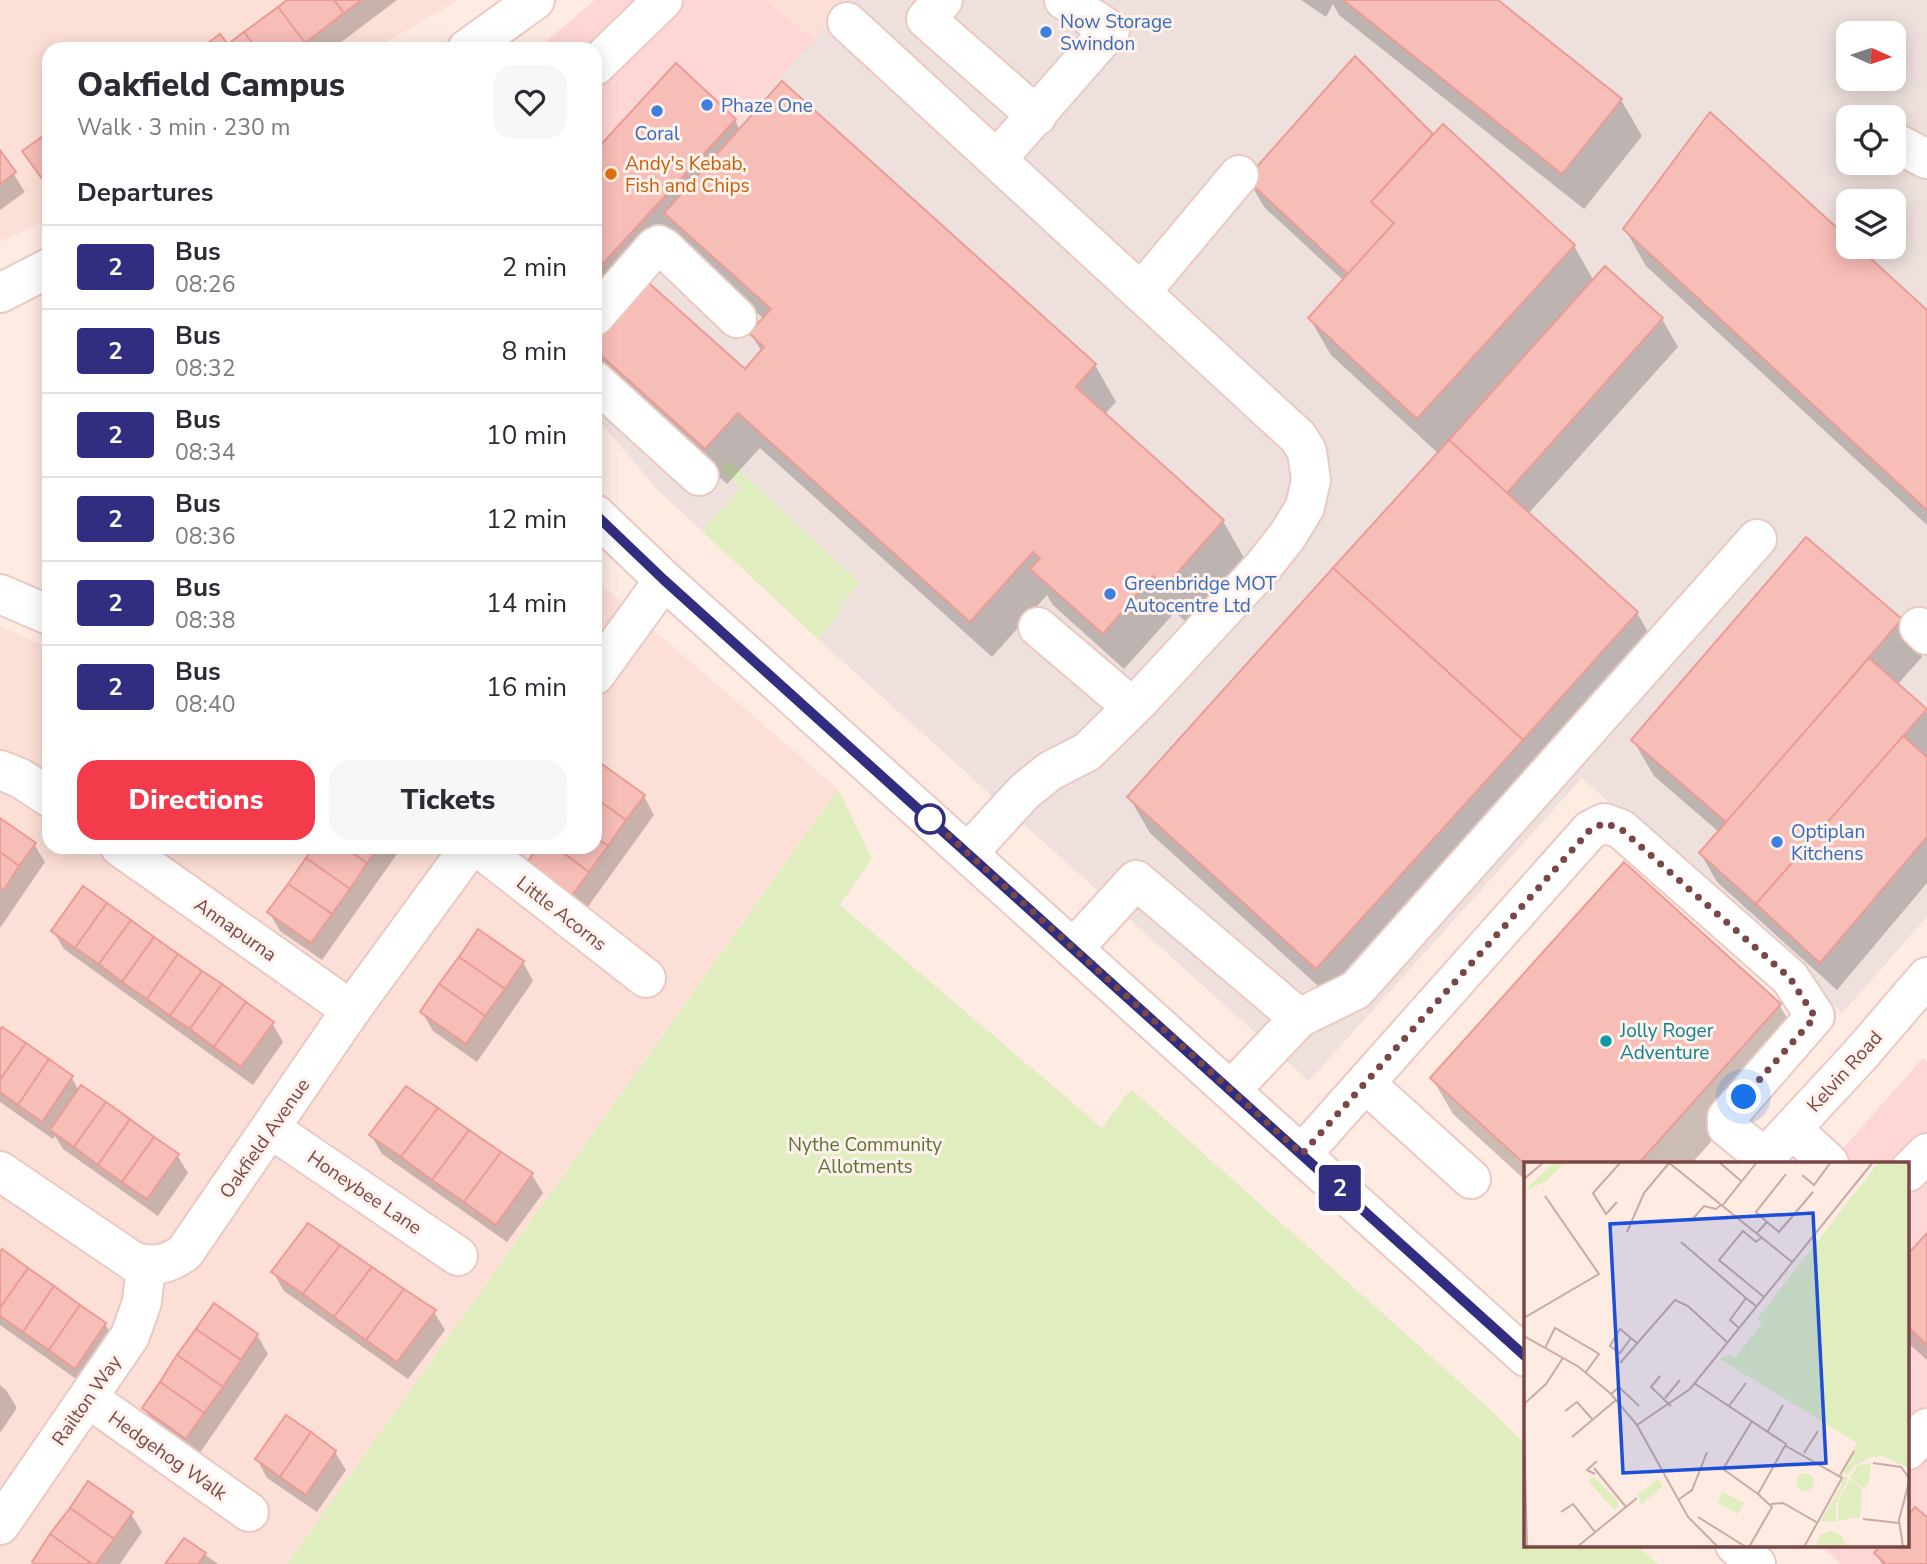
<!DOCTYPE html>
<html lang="en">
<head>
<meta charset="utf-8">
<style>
	body { margin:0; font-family:"Nunito Sans",sans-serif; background:#f7f7f7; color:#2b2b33; height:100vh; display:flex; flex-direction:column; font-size:26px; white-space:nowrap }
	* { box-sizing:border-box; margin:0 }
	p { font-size:23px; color:#7c7c81 }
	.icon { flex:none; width:38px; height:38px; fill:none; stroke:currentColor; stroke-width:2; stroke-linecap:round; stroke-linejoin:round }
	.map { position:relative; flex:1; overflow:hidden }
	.panel { position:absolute; left:42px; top:42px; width:560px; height:812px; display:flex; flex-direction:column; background:#fff; border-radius:21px; box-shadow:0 4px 18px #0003 }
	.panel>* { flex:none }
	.badge { padding:0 14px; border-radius:5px; font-size:24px; line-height:46px }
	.needle { width:46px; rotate:93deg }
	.fabs { position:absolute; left:1836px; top:21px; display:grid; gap:14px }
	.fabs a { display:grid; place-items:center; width:70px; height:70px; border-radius:14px; background:#fff; box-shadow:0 4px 18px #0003; font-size:35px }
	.you { position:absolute; width:35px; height:35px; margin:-18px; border:5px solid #fff; border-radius:50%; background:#1a73e8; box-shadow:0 0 0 10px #1a73e833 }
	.map>.badge { position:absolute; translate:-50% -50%; box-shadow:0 0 0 4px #fff }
	h2 { padding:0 35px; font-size:26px; line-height:63px }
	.round { display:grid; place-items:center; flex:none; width:74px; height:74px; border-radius:21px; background:#f7f7f7 }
	.headline { display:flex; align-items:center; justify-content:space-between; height:119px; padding:0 35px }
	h1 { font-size:33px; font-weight:800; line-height:52px }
	.button { display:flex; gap:14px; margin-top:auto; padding:14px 35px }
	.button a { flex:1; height:80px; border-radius:21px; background:#f43b4b; color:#fff; font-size:28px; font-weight:800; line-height:80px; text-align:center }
	.button a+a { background:#f7f7f7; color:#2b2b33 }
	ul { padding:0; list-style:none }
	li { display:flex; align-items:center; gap:21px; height:84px; padding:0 35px; border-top:2px solid #e1e1e2 }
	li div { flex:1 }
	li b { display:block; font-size:26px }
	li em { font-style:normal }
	li .badge { min-width:77px; font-weight:700; text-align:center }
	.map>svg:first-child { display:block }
	.residential { fill:#fcdfd6 }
	.commercial { fill:#ffd6d6 }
	.industrial { fill:#ede0dd; fill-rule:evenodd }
	.green { fill:#e0edbf }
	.shadow { fill:#0003; fill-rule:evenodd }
	.building { fill:#f7bdb7; stroke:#eb9c96; stroke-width:2 }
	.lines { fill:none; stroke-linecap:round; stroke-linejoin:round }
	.minor-casing { stroke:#e9c9c2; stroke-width:42 }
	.minor { stroke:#fff; stroke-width:38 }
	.line-casing { stroke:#fff; stroke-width:16 }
	.line { stroke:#312e82; stroke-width:10 }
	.walk { stroke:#794846; stroke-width:7; stroke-dasharray:0 12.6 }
	.shop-dot { fill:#3f7fe0; stroke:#fff1eb; stroke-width:2.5 }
	.food-dot { fill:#e8710a; stroke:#fff1eb; stroke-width:2.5 }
	.stop-dot { fill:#fff; stroke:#312e82; stroke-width:3.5 }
	.culture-dot { fill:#0f9aa8; stroke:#fff1eb; stroke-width:2.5 }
	.labels { text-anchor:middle; stroke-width:6; stroke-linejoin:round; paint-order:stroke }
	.shop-label { font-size:19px; fill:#366cbe; stroke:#fff1eb; text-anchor:start }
	.food-label { font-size:19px; fill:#c56008; stroke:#fff1eb; text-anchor:start }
	.street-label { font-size:19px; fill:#794846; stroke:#fff1eb }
	.culture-label { font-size:19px; fill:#0d838f; stroke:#fff1eb; text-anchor:start }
	.park-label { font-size:19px; fill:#5c7337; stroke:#fff1eb }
	.inset-road { fill:none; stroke:#c9aaa4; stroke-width:2 }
	.view { fill:#1d4ed8; fill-opacity:0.15; stroke:#1d4ed8; stroke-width:3.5 }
	.inset-edge { fill:none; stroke:#794846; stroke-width:3.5 }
</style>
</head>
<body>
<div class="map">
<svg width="1927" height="1564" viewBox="0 0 1927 1564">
	<rect width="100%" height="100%" fill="#feebe2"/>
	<g class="residential">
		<path d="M0 0H459L374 49H49V219L0 242Z"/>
		<path d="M766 0H851L815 40Z"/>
		<path d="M595 580 838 789 287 1564H0V626L49 648V847H595Z"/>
	</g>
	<g class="commercial">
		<path d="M595 0H766L815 40 595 279V49H537Z"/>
		<path d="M1923 1058 1927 1062V1564H1841L1820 1545H1908V1163H1830Z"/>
	</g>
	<path class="industrial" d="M851 0H1927V917L1842 1013 1582 778 1309 1081 830 650 658 490 595 416V279ZM1848 33H1894V79H1848ZM1848 117H1894V163H1848ZM1848 201H1894V247H1848Z"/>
	<g class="green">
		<path d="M729 461 860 583 839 606 842 611 818 639 702 531 741 488 721 469Z"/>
		<path d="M838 789 872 859 840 905 1102 1128 1131 1089 1491 1410 1526 1445V1545H1636L1658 1564H287Z"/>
	</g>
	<g class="shadow">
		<path d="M289 0H397L332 49H203L227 46Z"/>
		<path d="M1301 0H1495L1621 100 1642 136 1584 209 1339 15 1333 4 1326 17Z"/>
		<path d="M171 43 175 49H163Z"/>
		<path d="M782 83 1095 365 1116 402 1104 415 1223 521 1244 558 1186 622 1175 612 1124 669 1053 605 1047 595 992 657 760 448 727 484 607 377 595 355V153L735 120 740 130ZM687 250 764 319 751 334 762 352 745 372 642 279Z"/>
		<path d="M1432 135 1574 246 1594 281 1605 268 1662 319 1678 347 1528 514 1637 613 1658 649 1338 1004 1150 833 1129 797 1439 454 1331 355 1310 319 1344 281 1264 207 1248 179Z"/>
		<path d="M0 153 25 192 0 210Z"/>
		<path d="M1625 229 1848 240V247H1856L1927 312V525L1646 266Z"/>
		<path d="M1901 621 1922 657 1897 685 1927 713V755L1925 757 1927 759V883L1837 990 1717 882 1701 854 1719 832 1654 776 1633 740Z"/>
		<path d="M595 770 644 796 654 815 582 915 540 847H595Z"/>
		<path d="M0 820 34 844 45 862 0 928Z"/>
		<path d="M315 847H402L322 960 280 931 269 912Z"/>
		<path d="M1624 864 1780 1006 1801 1042 1692 1163H1526V1181L1453 1114 1432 1078Z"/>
		<path d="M53 931 272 1023 283 1042 253 1085 64 949Z"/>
		<path d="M523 962 533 981 477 1062 433 1031 422 1012Z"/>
		<path d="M0 1027 72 1078 79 1091 177 1155 188 1173 158 1216 63 1149 55 1136 53 1139 0 1102Z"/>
		<path d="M407 1088 532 1175 543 1193 507 1242 382 1154 371 1135Z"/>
		<path d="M1927 1235V1360L1908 1343V1256Z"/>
		<path d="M0 1250 105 1324 116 1343 86 1386 0 1325Z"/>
		<path d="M273 1272 434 1312 445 1330 408 1379 284 1291Z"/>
		<path d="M214 1306 257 1335 268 1354 197 1457 154 1427 144 1408Z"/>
		<path d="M0 1385 6 1390 17 1408 0 1433Z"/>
		<path d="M335 1452 346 1470 317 1512 267 1478 257 1459Z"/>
		<path d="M1915 1509 1927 1520V1564H1882L1876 1553 1883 1545H1908V1517Z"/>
		<path d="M131 1514 142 1532 120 1564H35Z"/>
		<path d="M184 1540 218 1564H167Z"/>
	</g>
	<g class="building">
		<path d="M287 0H334L344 13 305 43 278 7Z"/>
		<path d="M334 0H362L344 13Z"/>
		<path d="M1343 0H1498L1622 99 1562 174Z"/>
		<path d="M278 7 305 43 297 49H257L244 32Z"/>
		<path d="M244 32 257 49H200L220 34 228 44Z"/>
		<path d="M1355 56 1433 134 1371 202 1394 223 1348 274 1246 179Z"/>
		<path d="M676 63 736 119 595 272V151Z"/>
		<path d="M782 81 1096 364 1076 387 1224 520 1165 587 1153 576 1103 634 1030 569 1040 558 1033 552 970 622 738 413 705 449 595 350V328L642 277 745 369 764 347 749 333 771 309 664 213Z"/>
		<path d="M1710 112 1848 238V247H1858L1927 310V510L1623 229Z"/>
		<path d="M1443 124 1575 245 1417 419 1308 318 1394 223 1371 202Z"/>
		<path d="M49 132V186L48 187 22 151Z"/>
		<path d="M0 150 16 172 0 184Z"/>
		<path d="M1605 266 1663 318 1507 493 1449 440Z"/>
		<path d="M1449 440 1638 612 1523 740 1333 568Z"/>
		<path d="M1806 537 1902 619 1727 823 1631 740Z"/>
		<path d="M1333 568 1523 740 1316 969 1127 797Z"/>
		<path d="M1869 658 1927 709 1756 904 1699 853Z"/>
		<path d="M1903 736 1927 757V837L1820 963 1756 904Z"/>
		<path d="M599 762 645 795 626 820 595 798V767Z"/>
		<path d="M595 798 626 820 608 846 595 837Z"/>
		<path d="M0 818 36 843 19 866 0 852Z"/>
		<path d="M595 837 608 846 589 872 555 847H595Z"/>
		<path d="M313 847H344L367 863 350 889 306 858Z"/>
		<path d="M344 847H379L367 863Z"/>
		<path d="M538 847H555L589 872 571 897 526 864Z"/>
		<path d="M0 852 19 866 4 890 0 887Z"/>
		<path d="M306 858 350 889 332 914 288 884Z"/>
		<path d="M1624 862 1781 1004 1639 1163 1526 1165 1430 1078Z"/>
		<path d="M288 884 332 914 311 943 267 912Z"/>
		<path d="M83 886 107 903 75 948 51 931Z"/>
		<path d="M107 903 131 920 99 964 75 948Z"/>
		<path d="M131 920 154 937 122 982 99 964Z"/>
		<path d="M478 929 524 961 505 989 459 957Z"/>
		<path d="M154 937 178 954 147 999 122 982Z"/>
		<path d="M178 954 202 971 170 1016 147 999Z"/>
		<path d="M459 957 505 989 485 1016 439 984Z"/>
		<path d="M202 971 222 984 190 1029 170 1016Z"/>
		<path d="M222 984 246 1002 214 1047 190 1029Z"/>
		<path d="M439 984 485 1016 466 1044 420 1012Z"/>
		<path d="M246 1002 274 1022 241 1067 214 1047Z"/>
		<path d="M2 1027 26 1043 0 1080V1030Z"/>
		<path d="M26 1043 49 1059 18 1105 0 1092V1080Z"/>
		<path d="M49 1059 73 1076 42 1122 18 1105Z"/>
		<path d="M81 1085 106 1102 74 1147 50 1130Z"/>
		<path d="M406 1086 438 1108 401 1157 369 1135Z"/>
		<path d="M106 1102 130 1119 98 1165 74 1147Z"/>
		<path d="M438 1108 469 1130 432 1180 401 1157Z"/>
		<path d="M130 1119 154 1137 122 1182 98 1165Z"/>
		<path d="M469 1130 501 1152 464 1202 432 1180Z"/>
		<path d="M154 1137 179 1154 147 1199 122 1182Z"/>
		<path d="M501 1152 533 1173 496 1225 464 1202Z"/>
		<path d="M308 1223 340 1245 303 1294 271 1272Z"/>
		<path d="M1927 1233V1345L1908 1327V1254Z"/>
		<path d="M340 1245 372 1267 334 1317 303 1294Z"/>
		<path d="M2 1249 28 1268 0 1308V1252Z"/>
		<path d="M372 1267 404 1289 366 1340 334 1317Z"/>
		<path d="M28 1268 54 1286 23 1332 0 1316V1308Z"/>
		<path d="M54 1286 80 1305 49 1350 23 1332Z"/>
		<path d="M404 1289 436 1310 397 1362 366 1340Z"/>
		<path d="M214 1303 258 1334 241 1360 196 1329Z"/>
		<path d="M80 1305 106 1323 75 1369 49 1350Z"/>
		<path d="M196 1329 241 1360 223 1387 177 1355Z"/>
		<path d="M177 1355 223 1387 204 1413 160 1382Z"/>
		<path d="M160 1382 204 1413 186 1439 142 1408Z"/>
		<path d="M286 1415 311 1432 280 1477 255 1459Z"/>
		<path d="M311 1432 336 1451 306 1495 280 1477Z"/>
		<path d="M88 1481 133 1512 114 1539 70 1508Z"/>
		<path d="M1915 1507 1927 1517V1564H1886L1874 1553 1881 1545H1908V1515Z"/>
		<path d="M70 1508 114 1539 96 1564H92L50 1534Z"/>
		<path d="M50 1534 92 1564H35L32 1562Z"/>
		<path d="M184 1538 206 1553 198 1564H165Z"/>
	</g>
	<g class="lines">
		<g class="minor-casing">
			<g id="minor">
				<path d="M943 0 926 19 1037 116"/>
				<path d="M847 22 1298 437 1307 451 1311 480 1305 507 1288 535 1262 568 1139 701 1087 752 1050 771 1024 792 968 853"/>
				<path d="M467 49 535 0"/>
				<path d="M595 66 663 0"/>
				<path d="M1894 142 1927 159"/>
				<path d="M997 159 1110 30 1064 0"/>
				<path d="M1141 292 1239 175"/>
				<path d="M0 293 49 268"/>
				<path d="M595 316 655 247 659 245 664 248 737 318"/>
				<path d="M595 381 699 476"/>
				<path d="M595 514 664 580 1526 1357"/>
				<path d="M0 594 49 615"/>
				<path d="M1038 627 1132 707"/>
				<path d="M1919 627 1927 635"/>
				<path d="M595 675 664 580"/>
				<path d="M0 770 20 778 49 797"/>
				<path d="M120 847 351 1010"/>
				<path d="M478 847 646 978"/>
				<path d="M1074 948 1136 880 1299 1018 1231 1090"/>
				<path d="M1299 1018 1356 990 1757 539"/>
				<path d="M1366 1084 1471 1179"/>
				<path d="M271 1129 458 1256"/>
				<path d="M1792 1129 1829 1163"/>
				<path d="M1302 1154 1590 830 1604 823 1621 829 1790 978 1815 1016 1727 1117V1127L1765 1158"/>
				<path d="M1760 1163 1860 1055 1927 977"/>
				<path d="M0 1171 134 1262C154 1267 168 1265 185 1252L351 1010 470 847"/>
				<path d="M1908 1172 1927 1153"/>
				<path d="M88 1398 249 1512"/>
				<path d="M1908 1450 1927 1428"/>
				<path d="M0 1525 130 1336 142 1302 146 1265"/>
				<path d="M1735 1545 1756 1564"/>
			</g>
		</g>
		<use href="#minor" class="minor"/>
	</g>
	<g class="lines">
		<g class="line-casing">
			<path id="line" d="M595 514 664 580 1526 1357"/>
		</g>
		<use href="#line" class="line"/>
		<path class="walk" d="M930 819 1302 1154 1590 830 1604 823 1621 829 1790 978 1815 1017 1744 1097"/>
	</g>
	<g class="shop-dot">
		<circle cx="1046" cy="32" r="7"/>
		<circle cx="707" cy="105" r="7"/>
		<circle cx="657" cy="111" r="7"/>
		<circle cx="1110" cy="594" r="7"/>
		<circle cx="1777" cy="842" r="7"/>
	</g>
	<circle class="food-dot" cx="611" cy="174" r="7"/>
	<circle class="stop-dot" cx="930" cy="819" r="14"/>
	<circle class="culture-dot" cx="1606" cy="1041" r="7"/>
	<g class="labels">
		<g class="shop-label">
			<text x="1060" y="28">Now Storage<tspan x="1060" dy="22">Swindon</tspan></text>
			<text x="721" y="112">Phaze One</text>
			<text x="657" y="140" text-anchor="middle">Coral</text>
			<text x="1124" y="590">Greenbridge MOT<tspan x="1124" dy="22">Autocentre Ltd</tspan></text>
			<text x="1791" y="838">Optiplan<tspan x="1791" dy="22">Kitchens</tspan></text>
		</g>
		<g class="food-label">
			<text x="625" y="170">Andy's Kebab,<tspan x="625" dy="22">Fish and Chips</tspan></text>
		</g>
		<g class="street-label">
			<text transform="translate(562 913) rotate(38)" y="7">Little Acorns</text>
			<text transform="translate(236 929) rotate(35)" y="7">Annapurna</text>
			<text transform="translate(1844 1071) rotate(-48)" y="7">Kelvin Road</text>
			<text transform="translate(264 1138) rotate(-55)" y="7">Oakfield Avenue</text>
			<text transform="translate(365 1192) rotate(34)" y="7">Honeybee Lane</text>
			<text transform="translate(86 1400) rotate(-55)" y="7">Railton Way</text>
			<text transform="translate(168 1455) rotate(35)" y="7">Hedgehog Walk</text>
		</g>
		<g class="culture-label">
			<text x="1620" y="1037">Jolly Roger<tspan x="1620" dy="22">Adventure</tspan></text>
		</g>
		<g class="park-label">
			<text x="865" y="1151">Nythe Community<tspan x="865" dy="22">Allotments</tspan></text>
		</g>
	</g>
	<g transform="translate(1524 1162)">
		<rect width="385" height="385" fill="#feebe2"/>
		<path d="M30 0H42L21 20 0 29ZM355 0H385V306L358 294 348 295 330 304 324 313 319 310 333 281 196 197 205 193 211 196 238 161 233 157ZM347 301 345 320 340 327 326 315 333 304ZM272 320a9 9 0 1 1 18 0a9 9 0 1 1-18 0ZM317 312 324 316 312 342V359L296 360 318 323ZM70 315 95 340 91 349 64 319ZM134 317 139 324 117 343 114 332ZM326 317 338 327 336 355 314 359V340ZM198 330 220 341 214 352 193 340ZM306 369 318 374 322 385H291L296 373Z" fill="#e0edbf"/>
		<path class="inset-road" d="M144 0 268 100M195 0 217 19M278 13 290 23 307 0M0 17 20 0M93 40 82 52 69 31 97 0M198 44 233 0M168 58 180 44 192 47 197 43M243 60 255 70 289 30M103 70 120 31 145 1M233 71 243 60 232 50 262 12M238 75 232 80 219 69 195 98 240 135M157 80 222 136M0 156 75 112 21 34M215 166 206 158 222 136 232 144M0 174 55 205 87 232 113 263 164 355 194 385M107 176 96 191 86 184 96 167 107 176 113 181M21 186 31 166 67 187 75 192 62 210M96 201 151 138 164 144 203 180M136 214 127 225 147 244M170 221 262 282 234 332 248 345 225 385M87 232 95 225 115 244M141 236 156 218M0 242 22 222 39 196M205 244 222 221M41 249 53 240 69 258M228 259 199 307 234 332M0 263 3 385M113 263 166 227 349 0M244 269 259 243M48 275 92 238M262 284 318 316 280 385M280 291 294 269M349 301 377 305 385 316M70 306 102 345M71 312 63 308 73 299M316 313 330 289M154 338 168 328 183 290M247 342 259 341 294 361M37 350 49 342 71 370M174 355 222 385M339 357 375 361M53 385 113 336M379 385 375 358 385 320"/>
		<path class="view" d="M289 51 302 301 99 311 86 62Z"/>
		<rect width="385" height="385" class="inset-edge"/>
	</g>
</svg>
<div class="fabs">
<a><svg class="needle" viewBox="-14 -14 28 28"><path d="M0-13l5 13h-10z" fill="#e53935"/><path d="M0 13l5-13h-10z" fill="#7c7c81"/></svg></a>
<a><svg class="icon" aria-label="locate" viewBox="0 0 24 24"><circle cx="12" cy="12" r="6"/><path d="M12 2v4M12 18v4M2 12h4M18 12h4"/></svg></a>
<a><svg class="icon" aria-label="layers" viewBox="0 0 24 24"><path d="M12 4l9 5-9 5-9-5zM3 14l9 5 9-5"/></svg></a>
</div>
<div class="you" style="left:1744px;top:1097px"></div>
<b class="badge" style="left:1340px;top:1188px;background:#312e82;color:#fff">2</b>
<section class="panel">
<div class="headline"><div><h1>Oakfield Campus</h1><p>Walk · 3 min · 230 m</p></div><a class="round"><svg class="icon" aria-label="heart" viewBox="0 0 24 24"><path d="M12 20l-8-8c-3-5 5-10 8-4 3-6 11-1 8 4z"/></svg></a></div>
<h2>Departures</h2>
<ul>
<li><span class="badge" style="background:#312e82;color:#fff">2</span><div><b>Bus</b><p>08:26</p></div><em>2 min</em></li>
<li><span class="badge" style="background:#312e82;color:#fff">2</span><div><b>Bus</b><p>08:32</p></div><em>8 min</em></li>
<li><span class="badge" style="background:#312e82;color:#fff">2</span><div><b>Bus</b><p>08:34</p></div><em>10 min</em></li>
<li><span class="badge" style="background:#312e82;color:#fff">2</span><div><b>Bus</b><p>08:36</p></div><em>12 min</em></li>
<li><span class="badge" style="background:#312e82;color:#fff">2</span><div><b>Bus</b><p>08:38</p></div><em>14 min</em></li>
<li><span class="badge" style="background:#312e82;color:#fff">2</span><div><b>Bus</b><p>08:40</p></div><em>16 min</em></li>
</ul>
<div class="button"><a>Directions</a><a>Tickets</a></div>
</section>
</div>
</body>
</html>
